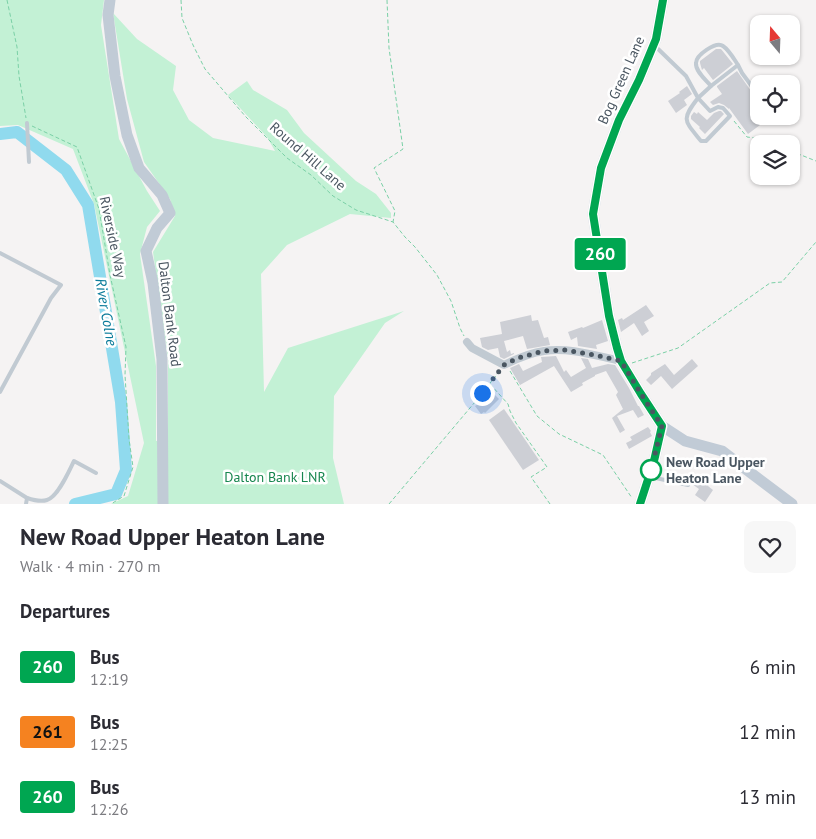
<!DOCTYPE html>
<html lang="en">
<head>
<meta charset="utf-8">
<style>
	body { margin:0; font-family:"PT Sans",sans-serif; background:#f7f7f7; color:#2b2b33; height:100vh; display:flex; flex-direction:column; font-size:19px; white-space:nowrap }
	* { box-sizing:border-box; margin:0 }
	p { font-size:16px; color:#7c7c81 }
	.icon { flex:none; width:28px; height:28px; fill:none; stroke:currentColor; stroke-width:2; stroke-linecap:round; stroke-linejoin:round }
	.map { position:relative; height:504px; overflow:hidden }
	.sheet { display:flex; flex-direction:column; background:#fff; flex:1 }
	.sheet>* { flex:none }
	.badge { padding:0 10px; border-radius:4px; font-size:18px; line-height:32px }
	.needle { width:32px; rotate:341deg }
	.controls { position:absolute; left:750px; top:15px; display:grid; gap:10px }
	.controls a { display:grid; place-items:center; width:50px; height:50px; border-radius:10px; background:#fff; box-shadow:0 1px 4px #0004; font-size:25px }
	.you { position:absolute; width:25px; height:25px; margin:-12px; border:4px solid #fff; border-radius:50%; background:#1a73e8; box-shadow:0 0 0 8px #1a73e833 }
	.map>.badge { position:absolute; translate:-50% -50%; box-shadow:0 0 0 2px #fff }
	h2 { padding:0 20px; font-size:19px; line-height:45px }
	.round { display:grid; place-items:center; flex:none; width:52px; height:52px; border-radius:10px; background:#f7f7f7 }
	.head { display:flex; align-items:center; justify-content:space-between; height:85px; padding:0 20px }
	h1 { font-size:24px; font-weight:600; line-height:38px }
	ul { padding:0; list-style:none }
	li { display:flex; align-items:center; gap:15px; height:65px; padding:0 20px }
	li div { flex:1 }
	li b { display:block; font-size:19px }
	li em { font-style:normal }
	li .badge { min-width:55px; font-weight:700; text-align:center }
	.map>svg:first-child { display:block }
	.green { fill:#c3f1d5 }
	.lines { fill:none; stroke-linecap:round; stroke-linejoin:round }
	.river { stroke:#90daee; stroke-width:12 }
	.building { fill:#cdcfd5 }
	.path { stroke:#7ad0a6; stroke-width:1; stroke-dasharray:4 2.5; stroke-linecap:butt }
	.lane { stroke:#c1cad2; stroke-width:4 }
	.street { stroke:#c1cad2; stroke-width:8 }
	.secondary { stroke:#c1cbd6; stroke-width:11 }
	.line-casing { stroke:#fff; stroke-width:11 }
	.line { stroke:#00a651; stroke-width:8 }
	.walk { stroke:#4a5661; stroke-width:5; stroke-dasharray:0 9 }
	.stop-dot { fill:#fff; stroke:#00a651; stroke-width:2.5 }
	.labels { text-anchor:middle; stroke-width:5; stroke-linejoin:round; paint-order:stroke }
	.street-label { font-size:14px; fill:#4a5661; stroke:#fff }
	.stop-label { font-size:14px; font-weight:bold; fill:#4a5661; stroke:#fff; text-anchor:start }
	.park-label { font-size:14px; fill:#17864f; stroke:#fff }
	.water-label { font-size:15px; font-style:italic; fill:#0c7c9b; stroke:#fff }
</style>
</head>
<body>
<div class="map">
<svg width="816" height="504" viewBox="0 0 816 504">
	<rect width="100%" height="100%" fill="#f5f3f3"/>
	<path class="green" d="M0 0H104L101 25 119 139 147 191 160 211 147 227 140 254 156 366V441L168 439V359L153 252 175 216 170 199 144 162 127 99 113 13 137 39 176 66 173 90 189 120 213 138 275 151 267 137 228 95 247 81 253 90 287 110 304 133 356 181 376 194 391 213V218L350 214 287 245 261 274 264 392 288 348 404 311 385 323 334 396 333 458 344 504H111L128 496 144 443 94 204 73 149 18 125 0 126Z"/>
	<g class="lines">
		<path class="river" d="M0 134 17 132 66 170 88 205 121 402 126 470 116 494 75 504"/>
	</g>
	<g class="building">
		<path d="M716 49H721L733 64 713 80 704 68 702 70 700 63V61Z"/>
		<path d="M737 71 756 98 759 100V116H768V119L748 134 729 108V109L724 105 719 103 713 105 710 102 722 94 717 87V86Z"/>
		<path d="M687 86 692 94 684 100 687 105 676 113 668 101 680 93 679 92Z"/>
		<path d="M719 111H721L724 114 705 134 699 128 700 127 691 119V116L694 112 697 114 698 112 707 120 714 113Z"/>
		<path d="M646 305 654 316 644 322 649 331 642 336 634 323 621 332 618 320 622 318 623 320Z"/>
		<path d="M531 315 532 321 538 320 544 338 548 337 550 345 527 349 523 336 504 341 507 352 510 350 511 354 514 353V354L504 359 500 357 498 348 488 350 482 347 480 338 502 334 500 322Z"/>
		<path d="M602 320 608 341 596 345 597 349 578 346 577 337 571 340 568 332 582 327 583 328Z"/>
		<path d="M556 356 564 372 566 370 571 377 586 368 581 358 588 359 592 368 608 364 615 365 629 388 638 406H639L644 415 638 418 633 410 617 416 625 430 620 433 612 418 623 409 616 395 618 392 606 371 595 375V376L582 383 583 385 571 392 554 366 520 385 510 368 519 364 523 371 542 362 541 357Z"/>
		<path d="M692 359 698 366 672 389 661 376 651 385 646 380 651 375V373L665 364 674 375Z"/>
		<path d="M492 392 499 399 485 413 484 412 481 414 475 406 482 402Z"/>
		<path d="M504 409 539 460 523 470 489 420Z"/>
		<path d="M648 427 651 431 650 432 652 436 629 449 626 443 632 440 630 437Z"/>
		<path d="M707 477 712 480 708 486 713 490 705 502 695 495 699 489 692 484 695 479 699 481 700 480 703 483Z"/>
	</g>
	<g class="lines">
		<g class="path">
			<path d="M7 0 17 47 19 76 26 118"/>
			<path d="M181 0 182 18 193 45 205 69 246 117 287 158 311 175 333 196 356 210 393 222 405 237 415 247 437 275 451 301 460 328 464 336"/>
			<path d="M387 0 389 48 403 149 374 168 395 211 393 222"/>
			<path d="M734 121 747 137 763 139 774 144"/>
			<path d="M32 126 77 147 99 209 110 275 126 347 125 375 129 439 133 467 124 496 111 504"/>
			<path d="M791 151 816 161"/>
			<path d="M632 363 678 348 770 283 782 282 816 242"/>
			<path d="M510 371 537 416 559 434 603 455 632 498"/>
			<path d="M490 384 508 404 510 411 516 423 547 467 531 477 550 504"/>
			<path d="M389 504 475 402 499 372"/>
		</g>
		<g class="lane">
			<path d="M655 46 686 76 698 98C681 120 684 120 701 141H706L730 116 723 108 718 107 710 111 698 98 711 86 738 65 742 73 759 96"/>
			<path d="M711 86C706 80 695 71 696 63 696 55 716 41 723 46 729 50 734 59 738 65"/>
			<path d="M772 119V116"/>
			<path d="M27 123 29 162"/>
			<path d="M0 253 61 285 51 298 0 392"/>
			<path d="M651 477 688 485"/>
			<path d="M0 481 27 498 26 504"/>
			<path d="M27 498C33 500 41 502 47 500 58 497 69 471 74 461L96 473"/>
		</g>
		<path class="street" d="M467 342 472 348 504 365C516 359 530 353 544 351 570 347 596 356 621 361"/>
		<g class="secondary">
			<path d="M110 0 108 15 115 76 127 135 139 168 162 195 170 213 157 228 146 251 153 283 162 359 163 504"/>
			<path d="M663 0 656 39 639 80 619 120 601 168 593 214 609 316 617 348 621 361 641 394 662 426 685 441 722 451 792 504"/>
			<path d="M640 504 654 461 662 426"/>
		</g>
	</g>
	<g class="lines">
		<g class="line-casing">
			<path id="line" d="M640 504 654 461 662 426 641 394 621 361 617 348 609 316 593 214 601 168 619 120 639 80 656 39 663 0"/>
		</g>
		<use href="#line" class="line"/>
		<path class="walk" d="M482 393 504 365 518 358 544 351 564 350 577 352 595 355 621 361 641 394 662 426 651 470"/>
	</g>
	<circle class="stop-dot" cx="651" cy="470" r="10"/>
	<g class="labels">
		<g class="street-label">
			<text transform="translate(621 80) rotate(-66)" y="5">Bog Green Lane</text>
			<text transform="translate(308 156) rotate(41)" y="5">Round Hill Lane</text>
			<text transform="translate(113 237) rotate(78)" y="5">Riverside Way</text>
			<text transform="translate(170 314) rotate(83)" y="5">Dalton Bank Road</text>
		</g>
		<g class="stop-label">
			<text x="666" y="467">New Road Upper<tspan x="666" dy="16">Heaton Lane</tspan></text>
		</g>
		<g class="park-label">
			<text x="275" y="482">Dalton Bank LNR</text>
		</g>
		<g class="water-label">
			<text transform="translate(106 312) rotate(80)" y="5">River Colne</text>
		</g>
	</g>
</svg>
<div class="controls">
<a><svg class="needle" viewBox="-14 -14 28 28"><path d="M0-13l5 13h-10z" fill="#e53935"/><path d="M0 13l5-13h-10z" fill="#7c7c81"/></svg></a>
<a><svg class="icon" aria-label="locate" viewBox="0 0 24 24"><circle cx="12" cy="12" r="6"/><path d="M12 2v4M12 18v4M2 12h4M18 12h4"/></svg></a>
<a><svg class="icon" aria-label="layers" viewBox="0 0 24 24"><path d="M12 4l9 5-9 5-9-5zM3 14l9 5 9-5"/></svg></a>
</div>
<div class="you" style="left:482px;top:393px"></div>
<b class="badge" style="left:600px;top:254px;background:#00a651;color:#fff">260</b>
</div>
<section class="sheet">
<div class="head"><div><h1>New Road Upper Heaton Lane</h1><p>Walk · 4 min · 270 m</p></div><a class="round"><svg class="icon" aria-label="heart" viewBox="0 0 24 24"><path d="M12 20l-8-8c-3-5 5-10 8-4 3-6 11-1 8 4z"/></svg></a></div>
<h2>Departures</h2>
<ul>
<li><span class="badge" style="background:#00a651;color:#fff">260</span><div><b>Bus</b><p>12:19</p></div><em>6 min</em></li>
<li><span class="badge" style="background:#f58220;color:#111">261</span><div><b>Bus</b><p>12:25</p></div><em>12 min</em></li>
<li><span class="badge" style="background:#00a651;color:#fff">260</span><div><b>Bus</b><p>12:26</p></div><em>13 min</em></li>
</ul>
</section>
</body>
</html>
